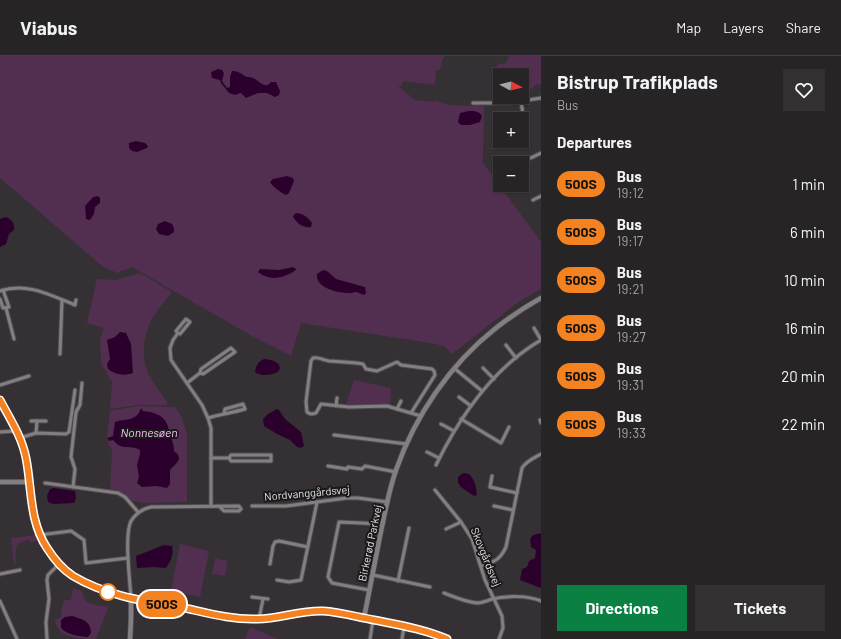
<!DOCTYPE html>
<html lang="en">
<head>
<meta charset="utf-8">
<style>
	body { margin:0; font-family:Barlow,sans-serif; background:#333032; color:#f1f3f6; height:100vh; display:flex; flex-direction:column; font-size:15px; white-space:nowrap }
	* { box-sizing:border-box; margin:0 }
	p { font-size:13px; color:#a4a4a7 }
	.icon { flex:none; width:22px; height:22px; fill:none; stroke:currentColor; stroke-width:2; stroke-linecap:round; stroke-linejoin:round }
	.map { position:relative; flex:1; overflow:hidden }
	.sheet { display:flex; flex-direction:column; background:#272426; width:300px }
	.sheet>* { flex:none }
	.badge { padding:0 8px; border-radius:13px; font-size:14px; line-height:26px }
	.needle { width:26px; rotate:97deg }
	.tools { position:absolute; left:493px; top:12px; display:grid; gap:8px }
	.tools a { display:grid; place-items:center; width:36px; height:36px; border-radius:0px; background:#272426; box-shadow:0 1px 3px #0004,0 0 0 1px #434143; font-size:20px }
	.map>.badge { position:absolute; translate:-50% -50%; box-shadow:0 0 0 2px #fff }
	h2 { padding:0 16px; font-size:15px; line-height:36px }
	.round { display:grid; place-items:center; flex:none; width:42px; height:42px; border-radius:0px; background:#333032 }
	.overview { display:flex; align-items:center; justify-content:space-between; height:68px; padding:0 16px }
	h1 { font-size:19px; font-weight:700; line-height:30px }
	.action { display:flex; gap:8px; margin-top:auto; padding:8px 16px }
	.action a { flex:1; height:46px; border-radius:0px; background:#0b8043; color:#fff; font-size:16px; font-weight:700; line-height:46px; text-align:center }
	.action a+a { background:#333032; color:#f1f3f6 }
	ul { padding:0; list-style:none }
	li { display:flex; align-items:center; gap:12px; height:48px; padding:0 16px }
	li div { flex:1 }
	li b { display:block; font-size:15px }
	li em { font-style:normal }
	li .badge { min-width:44px; font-weight:700; text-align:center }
	header { display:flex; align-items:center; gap:24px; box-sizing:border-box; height:56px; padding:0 20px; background:#272426; border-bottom:1px solid #434143 }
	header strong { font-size:19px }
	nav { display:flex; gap:22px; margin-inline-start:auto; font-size:14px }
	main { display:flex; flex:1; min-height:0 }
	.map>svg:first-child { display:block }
	.green { fill:#522f50 }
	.water { fill:#2c002c }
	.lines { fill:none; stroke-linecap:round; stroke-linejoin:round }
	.street-casing { stroke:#4f4c4f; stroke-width:5 }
	.secondary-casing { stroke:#4f4c4f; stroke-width:6 }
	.street { stroke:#837e82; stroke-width:3 }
	.secondary { stroke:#837e82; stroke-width:4.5 }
	.line-casing { stroke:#fff; stroke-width:9 }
	.line { stroke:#f58220; stroke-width:6 }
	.stop-dot { fill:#fff; stroke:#f58220; stroke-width:2 }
	.labels { text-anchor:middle; stroke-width:4; stroke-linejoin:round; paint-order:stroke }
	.street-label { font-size:11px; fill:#e3e1e3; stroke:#1a191a }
	.water-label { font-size:12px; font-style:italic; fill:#fdc0f9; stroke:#1a191a }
</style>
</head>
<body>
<header>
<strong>Viabus</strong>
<nav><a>Map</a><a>Layers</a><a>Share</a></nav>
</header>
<main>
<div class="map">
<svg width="541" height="583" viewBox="0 0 541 583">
	<rect width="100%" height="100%" fill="#343033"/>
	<g class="green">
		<path d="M0 0H445L442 4 440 14H436L435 29 403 25 401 30H398L415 44 434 46 435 44 448 49 484 50 483 107 541 186V233L520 245 452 298 445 291 436 288 301 267 291 300 252 280 132 211 117 217 102 210 0 122Z"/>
		<path d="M509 0H541V29L536 28 532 33H522V19H500V22L497 17 498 8 506 7Z"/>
		<path d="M140 217 172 236C166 244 158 252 153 261 143 279 140 302 150 321 155 330 162 338 167 346V349H138L110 353 112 326 101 307 100 283 104 272 87 267 97 223 116 224Z"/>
		<path d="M354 324 391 332 390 350 346 348Z"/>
		<path d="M137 350 175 351 181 360 187 378V446L145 447 132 445 124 438 110 433 112 395 107 384V379L110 355Z"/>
		<path d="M35 479 37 484 30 487V484C15 485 15 493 16 508H14L11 482Z"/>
		<path d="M180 488 209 495 200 541 171 535Z"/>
		<path d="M215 502 228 505 225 520 212 518Z"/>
		<path d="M73 532 82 535C83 538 83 542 85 544 90 548 102 551 108 550L107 555 96 583C79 583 57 583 55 563L61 562 62 550 65 544H71Z"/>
		<path d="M250 571 278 583H245Z"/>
	</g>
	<g class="water">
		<path d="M218 13 222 14 224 17 222 25 227 32 230 31V21L232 15C239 15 241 18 247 21 249 21 251 21 253 22 260 25 265 34 271 26H276L280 35 279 39 275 41 267 37H258L246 42 241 37 235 39 229 37 221 27 220 24 212 22 211 16Z"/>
		<path d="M469 55C474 55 479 55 482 60L480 66 470 69H461L458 66 460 57Z"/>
		<path d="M136 85 145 87 148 90 147 92 137 96 132 95 129 92V87Z"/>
		<path d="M287 120 293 122 294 125 289 137 286 139C281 137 272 130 270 126L273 123Z"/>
		<path d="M98 140 100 142V147L95 151 94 158 90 164 86 163 85 150 93 141Z"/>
		<path d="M296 157C302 157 308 161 312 167L311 171C304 173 295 166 293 160Z"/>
		<path d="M6 161C12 163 15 168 14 174L9 178 6 188 0 191V163Z"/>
		<path d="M165 165 172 168 174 172V176L168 180 159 178 156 173 158 168Z"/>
		<path d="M293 211 296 213V214C284 222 270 226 258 216L260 213 279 214Z"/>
		<path d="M323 214 327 215 336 223 365 231 366 237 364 239C361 238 358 236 355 236 353 236 351 238 349 237 338 237 315 232 317 218Z"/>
		<path d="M120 276 126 277 131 288 133 317C125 320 115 319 108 313L107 308 110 303 107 284 115 281Z"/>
		<path d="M264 303C271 304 278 304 280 312L278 316C271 319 262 321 255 316 256 309 258 306 264 303Z"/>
		<path d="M141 352 143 355C152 356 163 358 167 368 169 371 168 374 169 377 172 384 174 388 174 395 185 403 175 408 170 414V428L167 432 156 430 142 431 137 427 139 421 137 409 140 398V394C129 388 123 396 113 384L109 385 107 382 113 380 115 366C127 362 136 366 141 352Z"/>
		<path d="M277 353 279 354 285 363 301 376 304 390 301 392 297 391 290 384 277 378 264 370 263 363 268 358Z"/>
		<path d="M463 417C474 416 476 431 477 439L474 440 461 431 458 427V421Z"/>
		<path d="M54 432 75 435 76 442 74 447 53 448 48 446 47 440 50 433Z"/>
		<path d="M541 477V532L520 524 522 513 527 511 529 505 535 502 536 494 531 491 530 483 533 479Z"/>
		<path d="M164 489 172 490C174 498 171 505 166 512L155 511 137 512 136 500Z"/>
		<path d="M72 560C82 563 91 565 91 577L88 581C82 581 63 578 61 571 61 570 61 565 61 564L65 561Z"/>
	</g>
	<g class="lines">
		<g class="street-casing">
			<g id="street">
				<path d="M473 47H510L541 42"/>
				<path d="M519 63 521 62 523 58 521 46"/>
				<path d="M520 107 541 97"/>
				<path d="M533 144 541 140"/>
				<path d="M0 235C27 226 50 239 75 249L76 244"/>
				<path d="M0 243 3 252 9 251 3 234"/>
				<path d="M6 252 14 283"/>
				<path d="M534 272 541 284"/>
				<path d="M178 277 180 278 190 266 186 263 176 275 178 277 173 284 170 292 171 304 202 349 208 362 211 372V450"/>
				<path d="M506 289 516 302"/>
				<path d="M60 298 62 244"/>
				<path d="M454 312 482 335"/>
				<path d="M483 312 494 323"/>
				<path d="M187 327 200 317 203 318 235 296 231 292 201 313 200 317"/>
				<path d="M0 329 29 320"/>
				<path d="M459 341 471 350"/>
				<path d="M336 350 337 342"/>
				<path d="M397 353 401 345"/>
				<path d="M411 357 435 319 434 315 432 313 401 309 397 306 377 315 366 313 363 308C352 306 341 306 329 305 323 304 319 301 313 302L311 305 306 346 307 356C311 359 313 358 316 357L321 348 349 351 387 350 421 360"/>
				<path d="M208 362C221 358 232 357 245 353L243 348 225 353 224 357"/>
				<path d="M461 363 501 387 509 371"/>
				<path d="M540 364 541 367"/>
				<path d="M31 365H46"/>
				<path d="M441 368 454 375"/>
				<path d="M0 376 16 375"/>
				<path d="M36 377 37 365"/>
				<path d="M334 379 407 388"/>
				<path d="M20 382 36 377 66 378 69 376 75 334"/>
				<path d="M427 396 439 402"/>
				<path d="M211 402H229L231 405H271V399H231L229 402"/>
				<path d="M436 409C460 360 493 312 541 284"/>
				<path d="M328 410 347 413 348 411 362 413 365 410 396 416"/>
				<path d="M492 420 490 431 517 437"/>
				<path d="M45 427 118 437 125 441 138 456"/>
				<path d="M73 431 75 413 71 401 76 356 80 349 82 327"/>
				<path d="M435 434 461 466 472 483 485 524 502 560 503 572 499 583"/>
				<path d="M252 450H286L347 442H358L388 446"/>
				<path d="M494 450 513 454"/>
				<path d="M446 473 461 466"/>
				<path d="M39 479 71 475 84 484 86 507 128 502"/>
				<path d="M270 508 273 490 275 486 279 485 308 491"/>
				<path d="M481 510C494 506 500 504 506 491L522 412C526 405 534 402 541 398"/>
				<path d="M0 518 20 514"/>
				<path d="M373 519 430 531"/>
				<path d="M277 524 289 526 301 524 317 446"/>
				<path d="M398 525 409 472"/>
				<path d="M369 534 332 527 328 521 339 466 383 468"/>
				<path d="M444 537C454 541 466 546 477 547 482 547 487 545 492 543 506 540 528 539 541 545"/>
				<path d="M252 541 268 543"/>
				<path d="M131 542C130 525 124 479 131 465 136 457 142 453 151 451L239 450 241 453 239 455H224L219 450"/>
				<path d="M0 545 17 583"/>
				<path d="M259 563 263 543"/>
				<path d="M47 583 46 566 49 543 47 524 48 519 59 508"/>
				<path d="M370 583 373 564"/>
				<path d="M402 583 404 571"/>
			</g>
		</g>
		<g class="secondary-casing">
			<g id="secondary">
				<path d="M0 344C10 362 22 381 26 402 32 432 29 465 47 492 54 503 62 513 73 520 107 541 148 546 186 553 209 558 234 564 258 563 280 563 301 554 323 555 340 556 357 561 374 564 399 569 424 573 447 583"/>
				<path d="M0 426H29"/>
				<path d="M364 562C369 536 374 511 379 485 384 461 388 437 396 414 415 360 450 308 496 272 510 261 525 251 541 242"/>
				<path d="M130 583 131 563V542"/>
			</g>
		</g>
		<use href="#street" class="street"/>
		<use href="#secondary" class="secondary"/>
	</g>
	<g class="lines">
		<g class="line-casing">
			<path id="line" d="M0 344C10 363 22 381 26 402 32 432 29 465 47 492 54 503 62 513 73 520 108 541 150 546 189 553 211 558 234 564 258 563 279 563 301 554 323 555 340 556 357 561 374 564 399 569 424 573 447 583"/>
		</g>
		<use href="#line" class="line"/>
	</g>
	<circle class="stop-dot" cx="108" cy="536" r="8"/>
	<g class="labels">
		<g class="street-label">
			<text transform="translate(307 437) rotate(-5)" y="4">Nordvanggårdsvej</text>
			<text transform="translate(370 487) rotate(-78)" y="4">Birkerød Parkvej</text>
			<text transform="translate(486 501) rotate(68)" y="4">Skovgårdsvej</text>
		</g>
		<g class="water-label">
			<text x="149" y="381">Nonnesøen</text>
		</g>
	</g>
</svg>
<div class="tools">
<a><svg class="needle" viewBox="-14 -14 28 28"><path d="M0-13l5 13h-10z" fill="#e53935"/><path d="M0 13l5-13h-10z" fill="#a4a4a7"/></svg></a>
<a>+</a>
<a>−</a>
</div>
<b class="badge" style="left:162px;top:548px;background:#f58220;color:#111">500S</b>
</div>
<section class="sheet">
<div class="overview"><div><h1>Bistrup Trafikplads</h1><p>Bus</p></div><a class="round"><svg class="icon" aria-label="heart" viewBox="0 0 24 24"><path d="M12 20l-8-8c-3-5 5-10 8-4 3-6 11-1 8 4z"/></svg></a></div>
<h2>Departures</h2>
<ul>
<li><span class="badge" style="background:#f58220;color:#111">500S</span><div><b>Bus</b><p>19:12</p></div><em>1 min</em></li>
<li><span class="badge" style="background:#f58220;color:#111">500S</span><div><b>Bus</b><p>19:17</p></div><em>6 min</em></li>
<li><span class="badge" style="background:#f58220;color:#111">500S</span><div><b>Bus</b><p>19:21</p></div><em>10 min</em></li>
<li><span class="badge" style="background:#f58220;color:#111">500S</span><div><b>Bus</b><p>19:27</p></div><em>16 min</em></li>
<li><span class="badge" style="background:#f58220;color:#111">500S</span><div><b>Bus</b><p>19:31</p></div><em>20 min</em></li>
<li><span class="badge" style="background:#f58220;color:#111">500S</span><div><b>Bus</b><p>19:33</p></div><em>22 min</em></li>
</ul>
<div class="action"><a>Directions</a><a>Tickets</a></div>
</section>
</main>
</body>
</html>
